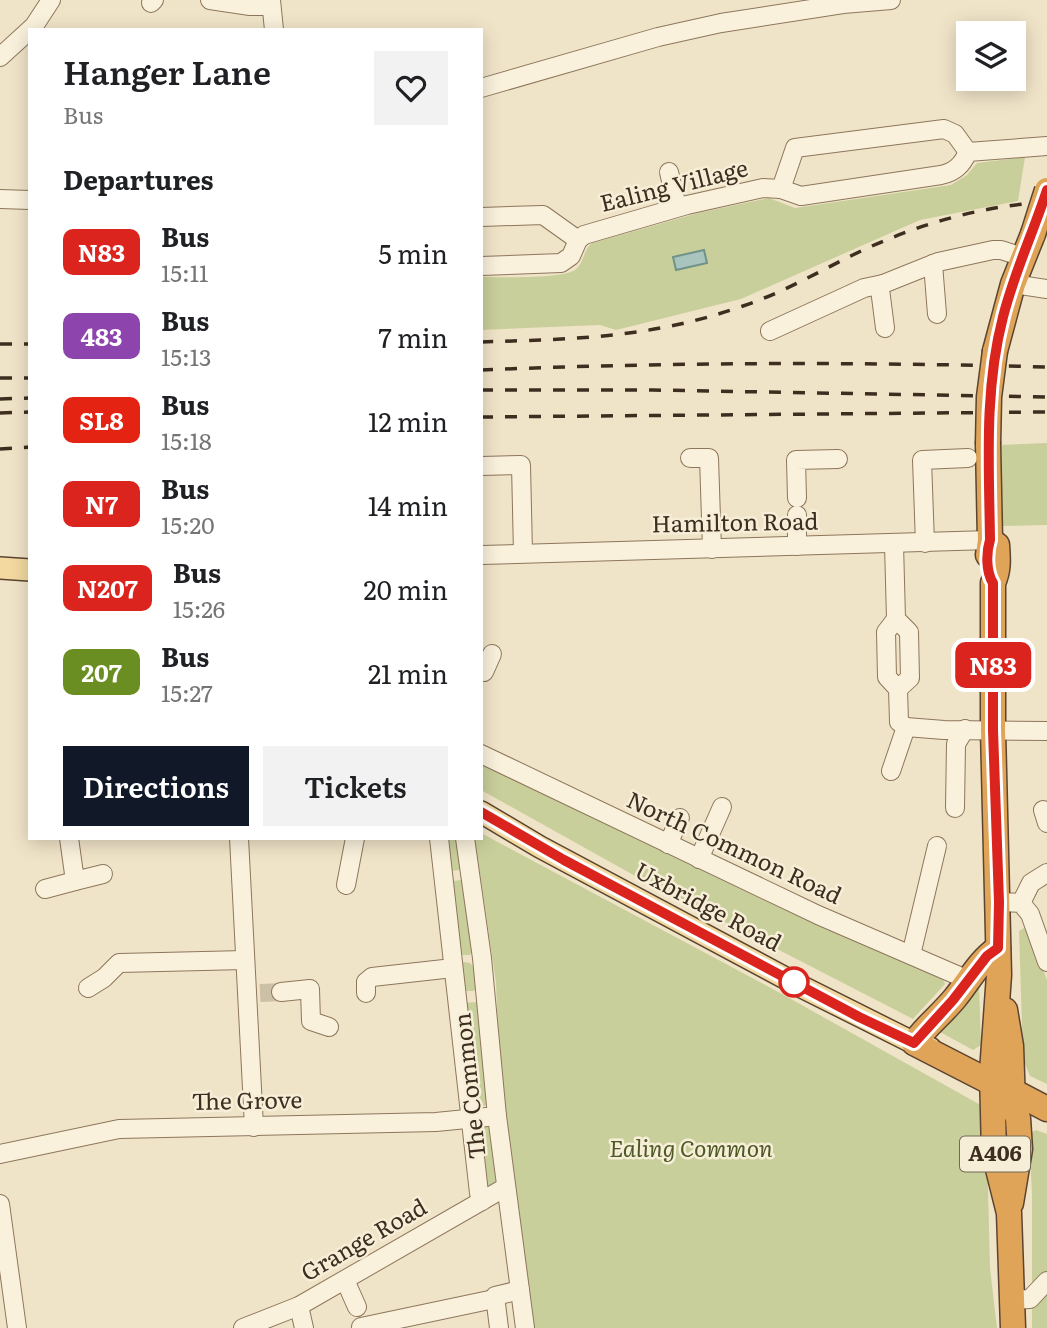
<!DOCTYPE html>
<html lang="en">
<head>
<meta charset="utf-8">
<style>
	body { margin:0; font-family:Literata,serif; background:#f2f2f2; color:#202124; height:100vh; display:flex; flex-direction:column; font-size:26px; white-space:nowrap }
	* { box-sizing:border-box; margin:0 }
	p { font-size:23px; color:#757577 }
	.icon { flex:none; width:38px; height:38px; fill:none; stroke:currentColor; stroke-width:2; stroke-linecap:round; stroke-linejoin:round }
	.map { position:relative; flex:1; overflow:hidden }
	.drawer { position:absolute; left:28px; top:28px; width:455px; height:812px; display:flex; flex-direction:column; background:#fff; border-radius:0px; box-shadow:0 4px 18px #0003 }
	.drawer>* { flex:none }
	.badge { padding:0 14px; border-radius:10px; font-size:24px; line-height:46px }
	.tools { position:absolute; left:956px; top:21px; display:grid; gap:14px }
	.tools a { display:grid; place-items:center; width:70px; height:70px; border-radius:0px; background:#fff; box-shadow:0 4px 18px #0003; font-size:35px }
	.map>.badge { position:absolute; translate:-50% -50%; box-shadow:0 0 0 4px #fff }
	h2 { padding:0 35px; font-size:26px; line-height:63px }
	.round { display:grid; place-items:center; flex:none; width:74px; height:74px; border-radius:0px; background:#f2f2f2 }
	.overview { display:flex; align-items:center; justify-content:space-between; height:119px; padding:0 35px }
	h1 { font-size:33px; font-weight:600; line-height:52px }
	.cta { display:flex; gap:14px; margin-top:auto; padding:14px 35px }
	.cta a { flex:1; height:80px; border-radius:0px; background:#111827; color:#fff; font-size:28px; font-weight:600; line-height:80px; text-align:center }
	.cta a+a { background:#f2f2f2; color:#202124 }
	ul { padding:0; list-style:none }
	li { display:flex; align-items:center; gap:21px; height:84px; padding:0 35px }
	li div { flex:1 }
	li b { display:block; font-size:26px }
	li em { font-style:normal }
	li .badge { min-width:77px; font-weight:700; text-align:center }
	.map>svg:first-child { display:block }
	.green { fill:#c9cf9b }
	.water { fill:#a9c4bc; stroke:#6f938a; stroke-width:2 }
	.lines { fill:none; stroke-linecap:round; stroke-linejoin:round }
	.minor-tunnel { stroke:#ccc0a6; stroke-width:18; stroke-dasharray:18 9; stroke-linecap:butt }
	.minor-casing { stroke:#8d765c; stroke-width:20 }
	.major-casing { stroke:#5b4430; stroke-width:24 }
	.highway-casing { stroke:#5b4430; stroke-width:27 }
	.minor { stroke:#faf1dc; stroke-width:18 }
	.major { stroke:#f3d9a0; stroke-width:21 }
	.highway { stroke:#e0a458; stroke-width:24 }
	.rail { stroke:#3d2e20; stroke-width:3.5; stroke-dasharray:12 12; stroke-linecap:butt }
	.highway-bridge-casing { stroke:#5b4430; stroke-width:27; stroke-linecap:butt }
	.highway-bridge { stroke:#e0a458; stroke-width:24 }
	.line-casing { stroke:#fff; stroke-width:16 }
	.line { stroke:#dc241f; stroke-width:10 }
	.stop-dot { fill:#fff; stroke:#dc241f; stroke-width:3.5 }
	.labels { text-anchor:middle; stroke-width:5; stroke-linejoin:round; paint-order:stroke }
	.shield { fill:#f7eed8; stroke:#756857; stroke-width:2 }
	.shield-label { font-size:21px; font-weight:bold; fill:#3d2e20 }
	.street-label { font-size:23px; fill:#3d2e20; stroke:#f7eed8 }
	.park-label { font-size:23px; font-style:italic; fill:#4d5a26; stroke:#f7eed8 }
</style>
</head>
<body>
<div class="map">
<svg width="1047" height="1328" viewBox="0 0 1047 1328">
	<rect width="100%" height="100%" fill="#f0e4c8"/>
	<g class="green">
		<path d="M1025 157 1018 201 920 220 741 299 616 330 600 325 481 330V277C500 277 562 279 575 270 584 263 583 250 592 243L698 213 769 198 795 208 951 185 967 175 977 163Z"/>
		<path d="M1047 443V525L1002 526 999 491 1000 445Z"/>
		<path d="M481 760 942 977 945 984 913 1019 637 877 481 790Z"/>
		<path d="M481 833 782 994 986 1108 990 1268 997 1328H534L514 1190 499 1061 496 983 478 859 473 838H481Z"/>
		<path d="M442 838H461L462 867 459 870 449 871Z"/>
		<path d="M461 880 464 881 473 949 470 955H459L449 885 453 881Z"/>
		<path d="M1024 928 1028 930 1047 980V1084L1030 1076 1023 1059 1019 931Z"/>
		<path d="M464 962 470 963 475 968 477 987 474 991H463L458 965Z"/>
		<path d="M979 985 981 1045 973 1050 940 1032Z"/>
		<path d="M478 1002 488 1105 478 1107 461 1003Z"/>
		<path d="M483 1125 491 1128 498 1180 486 1187 480 1127Z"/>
		<path d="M1036 1130 1047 1134V1328H1032V1194L1029 1134Z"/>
	</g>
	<path class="water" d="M704 250 707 263 676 270 673 257Z"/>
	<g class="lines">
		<path class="minor-tunnel" d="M260 993 281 992"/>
		<g class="minor-casing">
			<g id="minor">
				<path d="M210 0 250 6H271"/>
				<path d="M271 0 274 30"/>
				<path d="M151 3 154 0"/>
				<path d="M0 57 34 26 51 0"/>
				<path d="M481 88 658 37 721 23 843 4 891 0"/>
				<path d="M669 172 677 207"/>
				<path d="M781 189 795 148 944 129 955 134 968 152"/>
				<path d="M0 199 30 200"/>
				<path d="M481 217 543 215 578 240"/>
				<path d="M933 264 937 314"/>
				<path d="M481 266 561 263 571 256 578 240 584 235 687 205 763 188 781 189 801 196 941 175C955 172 962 165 968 152L1047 146"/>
				<path d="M1013 284 1047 289"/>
				<path d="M885 328 880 289 883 284 938 262 993 250H1001L1023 257"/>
				<path d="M770 331 864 288 883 284"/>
				<path d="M690 458H709L712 549"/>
				<path d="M481 466 521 465 523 553"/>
				<path d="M797 498 796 460 838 459"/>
				<path d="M797 515V546"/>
				<path d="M925 543 922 460 968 458"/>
				<path d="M894 544 896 619"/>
				<path d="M481 555 990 540"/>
				<path d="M481 671 484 672 492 654"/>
				<path d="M898 689 910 678 909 632 896 619 886 632 887 677 898 689 899 722 906 727 944 730 1047 731"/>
				<path d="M481 754 818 915 959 976 967 982"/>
				<path d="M891 771 906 727"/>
				<path d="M955 808 956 744 965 729"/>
				<path d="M1043 810 1047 823"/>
				<path d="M69 838 75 881 103 874"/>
				<path d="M239 838 254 1127"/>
				<path d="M439 838 479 1193 482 1201"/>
				<path d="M465 838 482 958 497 1116 525 1328"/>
				<path d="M668 844 680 818"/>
				<path d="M699 859 722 807"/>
				<path d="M346 885 355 838"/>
				<path d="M45 889 75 881"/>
				<path d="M999 902 1021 903 1030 914 1047 962"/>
				<path d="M1021 903 1031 883 1047 873"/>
				<path d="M911 955 937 846"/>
				<path d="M88 988 104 978 119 963 245 960"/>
				<path d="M281 992 310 989 311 1021 329 1027"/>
				<path d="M366 993V982L372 977 453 968"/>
				<path d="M0 1154 119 1129 436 1122 497 1116"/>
				<path d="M0 1204 17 1328"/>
				<path d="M345 1280 357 1307"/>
				<path d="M1013 1300 1030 1299 1047 1281"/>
				<path d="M299 1306 304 1328"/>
				<path d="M361 1327 494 1299"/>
				<path d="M243 1328 299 1306 506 1187"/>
				<path d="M499 1328 495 1296 520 1290"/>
			</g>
		</g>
		<g class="major-casing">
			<g id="major">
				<path d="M0 568 30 570"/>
				<path d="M481 812 540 847 802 987 914 1043 930 1048"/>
			</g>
		</g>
		<g class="highway-casing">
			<g id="highway">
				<path d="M995 351 1013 284 1033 234"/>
				<path d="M990 540 997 545C998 559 999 570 993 583V730L999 975 992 1072 994 1153 1009 1213 1013 1328"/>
				<path d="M988 555 990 540 988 444"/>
				<path d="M998 948C979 961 969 981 955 998 942 1014 926 1026 914 1043L992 1083 1008 1096 1018 1118 1020 1149 1011 1203"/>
				<path d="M1005 1010 1011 1046 1013 1104"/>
				<path d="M1001 1085 1047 1109"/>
			</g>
		</g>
		<use href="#minor" class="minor"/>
		<use href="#major" class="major"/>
		<use href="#highway" class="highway"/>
		<g class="rail">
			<path d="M481 342C576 339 652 338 743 306 785 292 823 269 863 250 922 223 982 206 1047 202"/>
			<path d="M0 344H30"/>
			<path d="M481 370C670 362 858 362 1047 367"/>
			<path d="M0 378H30"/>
			<path d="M481 390H653L1047 397"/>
			<path d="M0 399 30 398"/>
			<path d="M0 413 30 412"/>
			<path d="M481 417 1047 412"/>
			<path d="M0 449 30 447"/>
		</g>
		<g class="highway-bridge-casing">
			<g id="highway-bridge">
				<path d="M1033 234 1047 190"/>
				<path d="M988 444 989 397 995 351"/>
			</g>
		</g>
		<use href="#highway-bridge" class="highway-bridge"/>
	</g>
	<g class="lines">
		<g class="line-casing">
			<path id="line" d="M481 812 564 860 859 1017 914 1043 953 1000 987 956 998 948 999 902 993 730V583C986 572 986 553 990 540 989 465 984 390 1003 317 1014 273 1033 233 1047 190"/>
		</g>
		<use href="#line" class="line"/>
	</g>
	<circle class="stop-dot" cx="794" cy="982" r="14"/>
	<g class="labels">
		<rect class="shield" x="960" y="1136.5" width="70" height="35" rx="5"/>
		<g class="shield-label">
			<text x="995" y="1161">A406</text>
		</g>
		<g class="street-label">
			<text transform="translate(674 186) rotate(-14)" y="8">Ealing Village</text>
			<text transform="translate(735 523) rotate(-1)" y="8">Hamilton Road</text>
			<text transform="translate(734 848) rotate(25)" y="8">North Common Road</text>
			<text transform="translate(708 907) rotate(28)" y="8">Uxbridge Road</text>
			<text transform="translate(470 1086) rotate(-96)" y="8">The Common</text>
			<text transform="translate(247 1101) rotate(-1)" y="8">The Grove</text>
			<text transform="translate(364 1240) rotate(-30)" y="8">Grange Road</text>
		</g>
		<g class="park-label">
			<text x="691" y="1157">Ealing Common</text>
		</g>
	</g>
</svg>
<div class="tools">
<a><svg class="icon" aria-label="layers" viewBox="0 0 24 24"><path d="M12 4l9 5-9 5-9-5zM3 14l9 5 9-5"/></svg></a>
</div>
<b class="badge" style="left:993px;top:665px;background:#dc241f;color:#fff">N83</b>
<section class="drawer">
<div class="overview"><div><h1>Hanger Lane</h1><p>Bus</p></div><a class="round"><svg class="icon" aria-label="heart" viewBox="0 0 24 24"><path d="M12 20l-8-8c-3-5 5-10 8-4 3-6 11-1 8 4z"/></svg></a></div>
<h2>Departures</h2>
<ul>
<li><span class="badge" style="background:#dc241f;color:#fff">N83</span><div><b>Bus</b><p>15:11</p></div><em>5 min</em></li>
<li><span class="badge" style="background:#8e44ad;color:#fff">483</span><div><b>Bus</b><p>15:13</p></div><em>7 min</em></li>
<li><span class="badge" style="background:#e42313;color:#fff">SL8</span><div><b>Bus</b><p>15:18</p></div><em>12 min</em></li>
<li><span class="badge" style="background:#dc241f;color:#fff">N7</span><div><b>Bus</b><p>15:20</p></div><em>14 min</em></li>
<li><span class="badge" style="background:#dc241f;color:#fff">N207</span><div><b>Bus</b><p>15:26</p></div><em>20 min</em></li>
<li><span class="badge" style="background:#6b8e23;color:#fff">207</span><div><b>Bus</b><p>15:27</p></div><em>21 min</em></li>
</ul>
<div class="cta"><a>Directions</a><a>Tickets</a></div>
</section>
</div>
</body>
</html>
